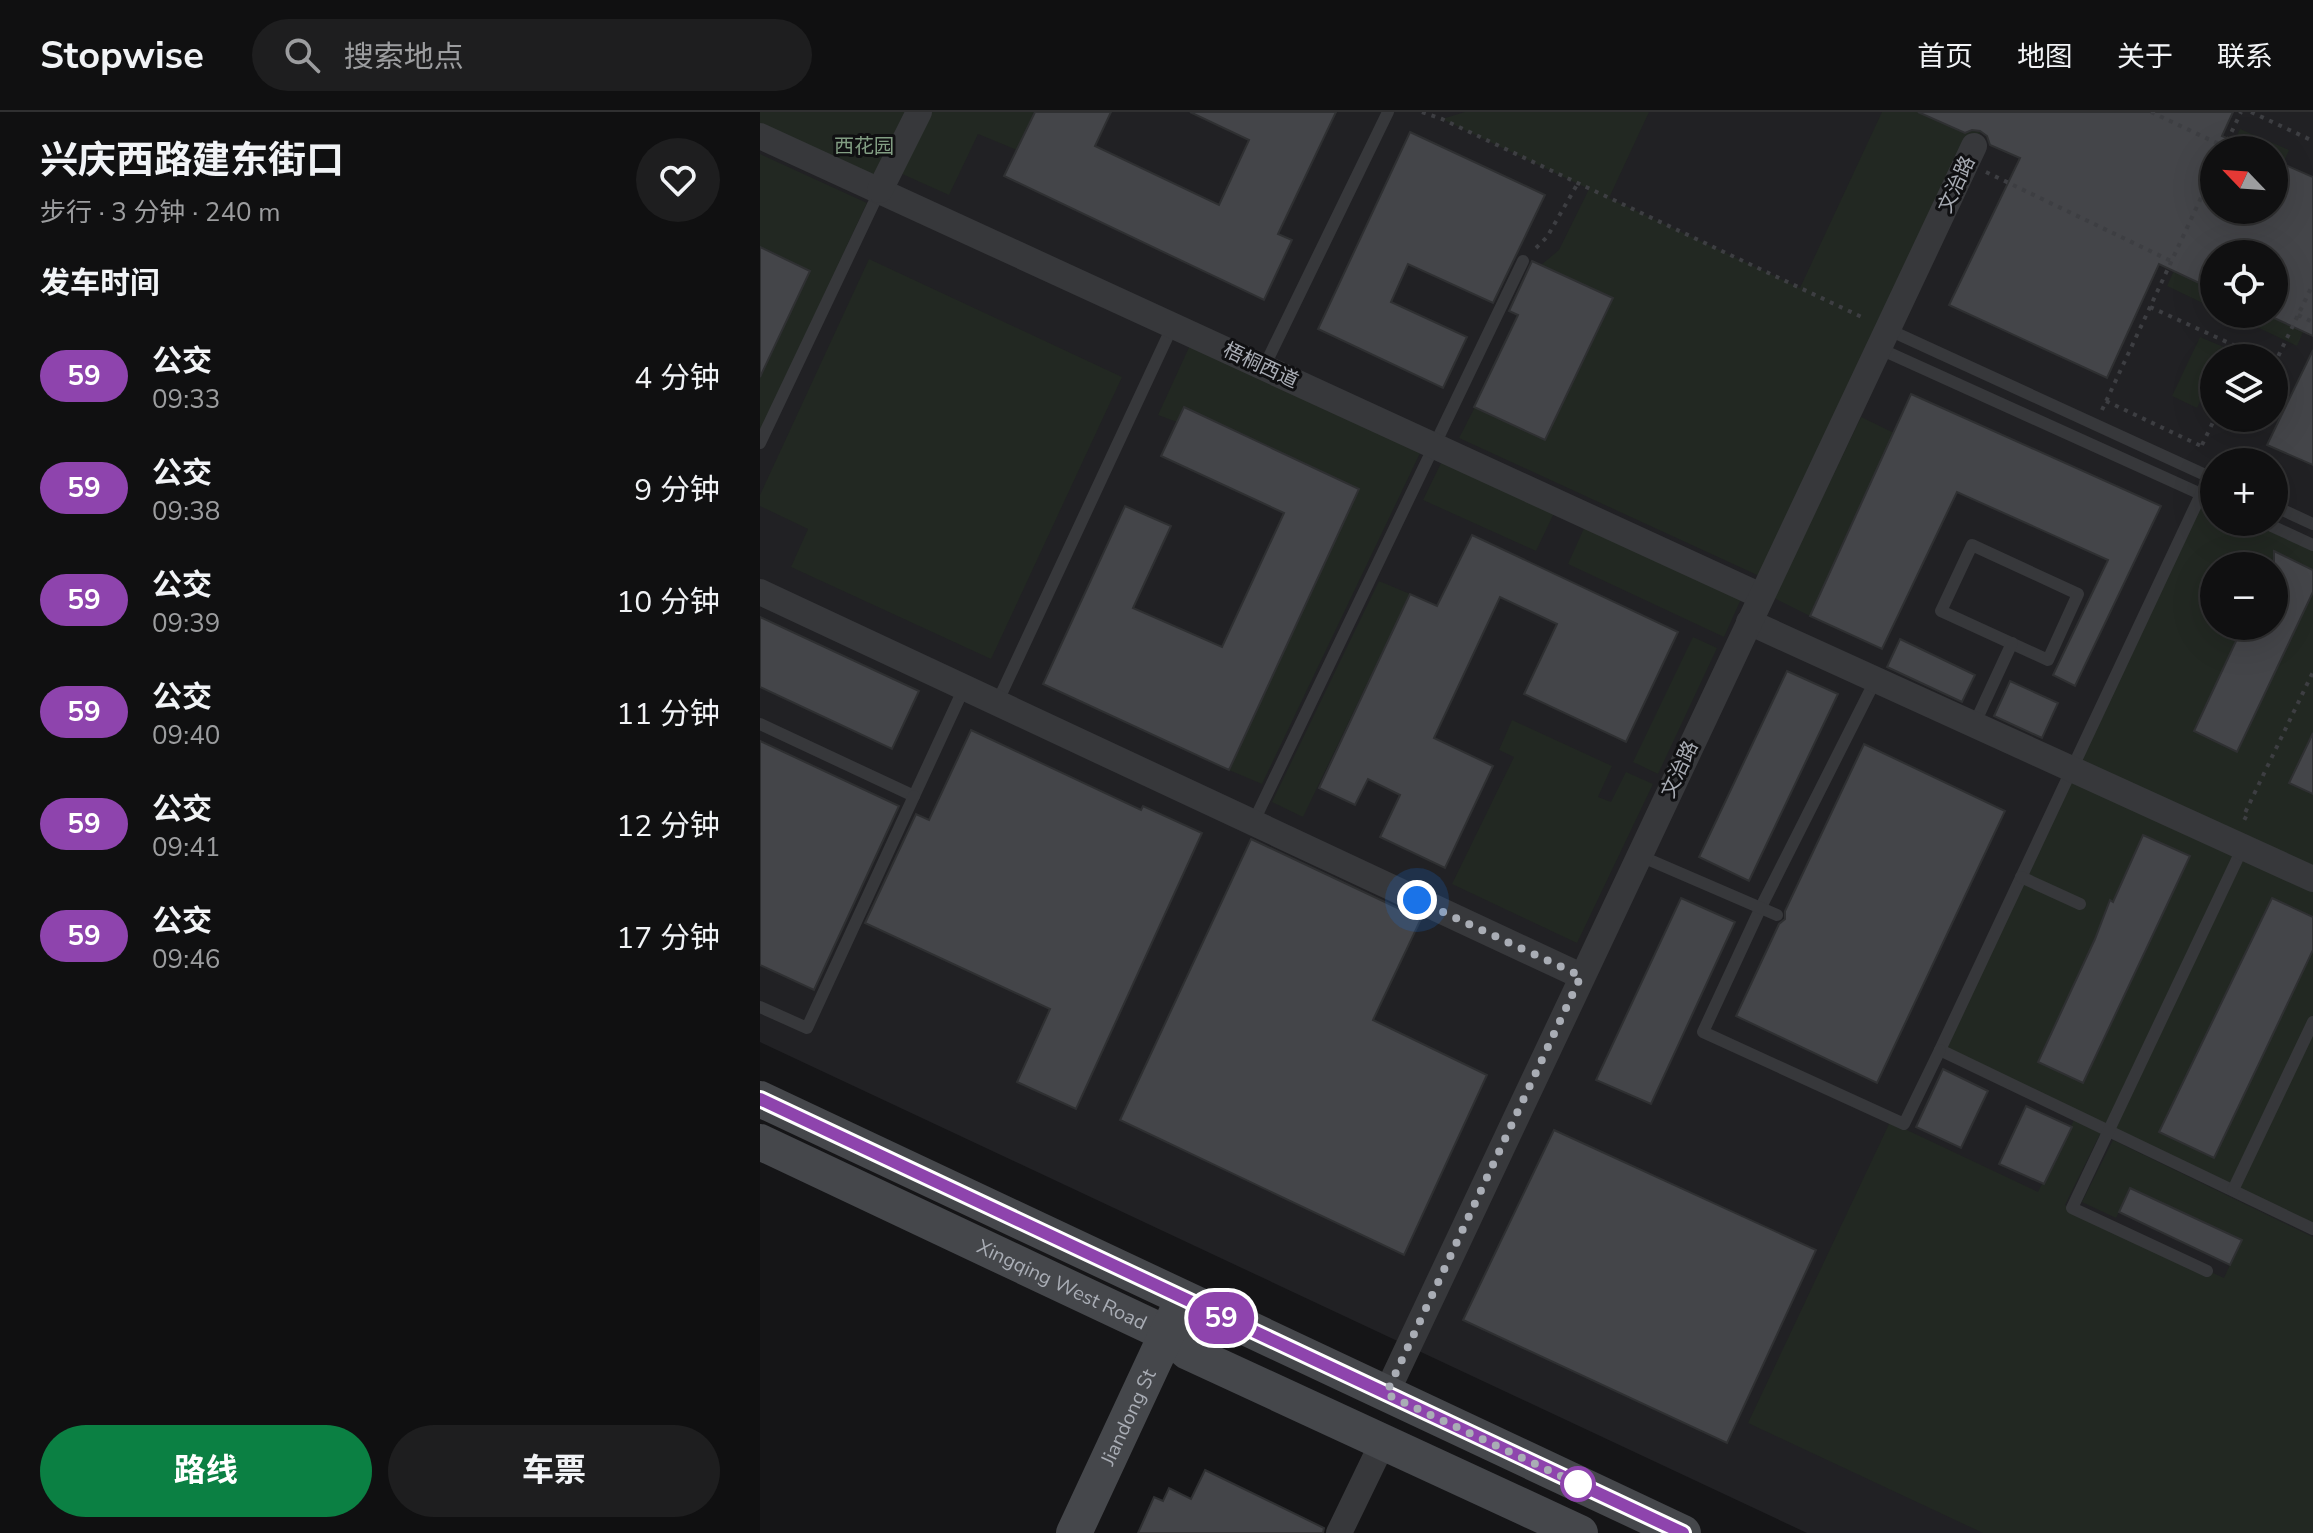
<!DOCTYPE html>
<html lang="zh">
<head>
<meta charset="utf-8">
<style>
	body { margin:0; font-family:"Nunito Sans","Noto Sans SC",sans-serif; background:#1e1e1f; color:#f1f3f6; height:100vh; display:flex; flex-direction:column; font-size:30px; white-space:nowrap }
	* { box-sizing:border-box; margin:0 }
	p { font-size:26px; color:#9c9d9f }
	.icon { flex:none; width:44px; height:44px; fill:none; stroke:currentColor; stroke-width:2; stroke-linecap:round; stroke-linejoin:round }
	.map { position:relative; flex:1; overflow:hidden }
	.sheet { display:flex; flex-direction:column; background:#101011; width:760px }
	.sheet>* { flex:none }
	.badge { padding:0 16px; border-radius:26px; font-size:28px; line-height:52px }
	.needle { width:52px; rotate:295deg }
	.buttons { position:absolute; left:1440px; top:24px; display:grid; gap:16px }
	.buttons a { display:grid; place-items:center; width:88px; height:88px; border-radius:50%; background:#101011; box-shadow:0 8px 32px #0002,0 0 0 2px #303031; font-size:40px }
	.you { position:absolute; width:40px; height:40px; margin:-20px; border:6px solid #fff; border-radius:50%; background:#1a73e8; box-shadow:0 0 0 12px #1a73e833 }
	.map>.badge { position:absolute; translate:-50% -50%; box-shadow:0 0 0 4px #fff }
	h2 { padding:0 40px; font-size:30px; line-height:72px }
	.round { display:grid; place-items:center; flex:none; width:84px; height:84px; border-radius:42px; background:#1e1e1f }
	.overview { display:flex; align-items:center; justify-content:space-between; height:136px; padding:0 40px }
	h1 { font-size:38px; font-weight:700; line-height:60px }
	.action { display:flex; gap:16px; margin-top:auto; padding:16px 40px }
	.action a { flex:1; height:92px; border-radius:48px; background:#0b8043; color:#fff; font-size:32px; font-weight:700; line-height:92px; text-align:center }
	.action a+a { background:#1e1e1f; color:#f1f3f6 }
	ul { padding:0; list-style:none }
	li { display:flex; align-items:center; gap:24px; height:112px; padding:0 40px }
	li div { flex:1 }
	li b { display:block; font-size:30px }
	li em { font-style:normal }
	li .badge { min-width:88px; font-weight:700; text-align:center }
	header { display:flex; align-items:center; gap:48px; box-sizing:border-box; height:112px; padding:0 40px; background:#101011; border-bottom:2px solid #303031 }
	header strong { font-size:38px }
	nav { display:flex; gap:44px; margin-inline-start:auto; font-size:28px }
	.search { width:560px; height:72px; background:#1e1e1f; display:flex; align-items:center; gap:20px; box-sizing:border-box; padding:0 28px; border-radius:44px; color:#9c9d9f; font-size:30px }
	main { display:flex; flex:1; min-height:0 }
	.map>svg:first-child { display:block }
	.built { fill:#212124; fill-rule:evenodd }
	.green { fill:#222822 }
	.building { fill:#444549; stroke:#2f3032; stroke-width:2 }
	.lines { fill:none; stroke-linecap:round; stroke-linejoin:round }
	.path { stroke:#3d3e42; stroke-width:4; stroke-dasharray:4 6; stroke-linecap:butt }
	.lane { stroke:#37383b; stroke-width:12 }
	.street { stroke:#37383b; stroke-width:26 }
	.secondary { stroke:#45474b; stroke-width:36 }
	.line-casing { stroke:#fff; stroke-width:18 }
	.line { stroke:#8e44ad; stroke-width:12 }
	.walk { stroke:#a9adb5; stroke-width:8; stroke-dasharray:0 14.4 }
	.stop-dot { fill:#fff; stroke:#8e44ad; stroke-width:4 }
	.labels { text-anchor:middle; stroke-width:6; stroke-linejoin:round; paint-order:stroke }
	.park-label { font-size:20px; fill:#829e83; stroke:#101012 }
	.street-label { font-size:20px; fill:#a9adb5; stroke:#101012 }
</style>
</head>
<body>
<header>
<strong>Stopwise</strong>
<div class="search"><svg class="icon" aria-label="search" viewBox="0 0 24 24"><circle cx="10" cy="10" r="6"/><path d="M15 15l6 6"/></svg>搜索地点</div>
<nav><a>首页</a><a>地图</a><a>关于</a><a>联系</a></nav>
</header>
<main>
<section class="sheet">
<div class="overview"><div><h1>兴庆西路建东街口</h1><p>步行 · 3 分钟 · 240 m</p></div><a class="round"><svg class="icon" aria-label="heart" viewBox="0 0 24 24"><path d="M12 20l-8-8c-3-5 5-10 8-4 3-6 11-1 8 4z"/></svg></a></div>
<h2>发车时间</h2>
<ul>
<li><span class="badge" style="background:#8e44ad;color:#fff">59</span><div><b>公交</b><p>09:33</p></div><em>4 分钟</em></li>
<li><span class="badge" style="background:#8e44ad;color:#fff">59</span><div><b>公交</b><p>09:38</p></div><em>9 分钟</em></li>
<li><span class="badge" style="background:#8e44ad;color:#fff">59</span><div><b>公交</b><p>09:39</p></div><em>10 分钟</em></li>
<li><span class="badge" style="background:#8e44ad;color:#fff">59</span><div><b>公交</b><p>09:40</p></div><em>11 分钟</em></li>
<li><span class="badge" style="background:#8e44ad;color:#fff">59</span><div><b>公交</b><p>09:41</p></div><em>12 分钟</em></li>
<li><span class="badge" style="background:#8e44ad;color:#fff">59</span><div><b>公交</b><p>09:46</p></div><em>17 分钟</em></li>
</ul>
<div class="action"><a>路线</a><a>车票</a></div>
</section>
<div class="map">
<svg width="1553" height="1421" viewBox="0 0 1553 1421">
	<rect width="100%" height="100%" fill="#151517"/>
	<path class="built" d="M0 0H1553V1421H1047L0 930ZM1454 38H1514V98H1454ZM1454 142H1514V202H1454ZM1454 246H1514V306H1454ZM1454 350H1514V410H1454ZM1454 454H1514V514H1454Z"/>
	<g class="green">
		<path d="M0 0H274L257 38 218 22 189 83 131 57 120 78 0 24Z"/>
		<path d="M705 0H889L849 86 1040 176 1122 0H1230L1008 468 699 326 715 295 785 328 852 186 781 153 799 138 829 77 682 7Z"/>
		<path d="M1480 17 1529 38 1523 52 1514 48V38H1470Z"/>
		<path d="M0 42 107 91 0 320Z"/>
		<path d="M1426 132 1454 178 1451 195 1407 174Z"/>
		<path d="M109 147 362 265 231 547 31 455 48 417 0 394V383Z"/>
		<path d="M1486 202H1506L1543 220 1537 234 1482 208Z"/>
		<path d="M1440 225 1466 236 1461 246H1454V261L1437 296 1412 284Z"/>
		<path d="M431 231 661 339 502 672 469 658 599 377 424 295 417 310 398 303Z"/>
		<path d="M1101 305 1134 321 1050 504 1014 486Z"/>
		<path d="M683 347 795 399 776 439 663 388Z"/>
		<path d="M1442 383 1454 388V410H1503L1553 433V458L1518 441 1511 454H1454V514H1483L1434 619 1477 639 1553 480V621L1529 671 1553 682V1117L1343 1016 1305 1093 1464 1166 1481 1128 1371 1076 1356 1106 1322 1090 1353 1028 1553 1125V1421H1223L988 1311 1130 1010 1278 1080 1316 1004 1180 938Z"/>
		<path d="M825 414 981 487 964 525 808 452Z"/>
		<path d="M619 469 650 482 543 705 512 690Z"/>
		<path d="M933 525 957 536 898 662 873 650Z"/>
		<path d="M752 608 852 654 838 685 851 690 866 660 893 672 817 831 692 772 754 645 739 638Z"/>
	</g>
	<g class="building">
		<path d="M275 0H351L335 34 459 93 489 28 430 0H576L518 122 532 128 504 188 244 64Z"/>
		<path d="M1158 0H1473L1462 24 1493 38H1454V98H1514V48L1553 65V224L1514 206V142H1454V178L1399 152 1347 266 1189 193 1260 46 1230 33 1227 24 1220 19 1212 18 1205 21Z"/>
		<path d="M650 20 785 83 733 191 648 152 631 190 707 225 683 276 558 217Z"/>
		<path d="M0 135 50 159 0 265Z"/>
		<path d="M772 149 853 186 785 328 714 295 758 203 749 199Z"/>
		<path d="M1553 238V353L1507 333Z"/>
		<path d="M1151 282 1401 394 1315 574 1293 563 1348 448 1197 380 1122 537 1050 504Z"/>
		<path d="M424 295 599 377 469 658 283 572 365 394 411 414 373 496 462 535 524 401 401 344Z"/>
		<path d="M712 423 918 520 866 630 764 582 797 512 740 485 674 626 733 654 685 756 620 725 640 683 608 667 595 693 559 676 650 482 677 494Z"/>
		<path d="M1514 439 1553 458V480L1477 640 1434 619 1483 514H1514Z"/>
		<path d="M0 505 159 579 132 637 0 575Z"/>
		<path d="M1140 527 1215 563 1202 590 1127 555Z"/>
		<path d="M1027 559 1078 582 989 769 939 745Z"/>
		<path d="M1250 569 1298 591 1282 626 1234 604Z"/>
		<path d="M211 618 381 698 383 694 442 721 316 997 257 970 290 897 105 811 156 702 169 708Z"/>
		<path d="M1553 621V682L1529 671Z"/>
		<path d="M0 629 139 694 54 878 0 853Z"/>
		<path d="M1104 632 1245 699 1117 971 976 904 1019 812 1025 807V799Z"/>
		<path d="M1383 723 1430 744 1323 971 1278 950 1335 827 1350 788 1353 790Z"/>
		<path d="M491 727 661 807 613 908 727 963 644 1143 360 1008Z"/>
		<path d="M921 786 975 810 891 992 836 968Z"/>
		<path d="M1512 786 1553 805V838L1454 1046 1399 1020Z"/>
		<path d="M1183 957 1228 979 1201 1036 1156 1015Z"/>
		<path d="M1266 994 1312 1015 1284 1072 1239 1052Z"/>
		<path d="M794 1018 1056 1138 967 1331 703 1208Z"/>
		<path d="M1370 1076 1482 1128 1470 1153 1359 1100Z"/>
		<path d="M445 1358 564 1416 563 1421H378L394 1385 403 1389 409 1376 431 1387Z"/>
	</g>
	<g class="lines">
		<g class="path">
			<path d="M662 0 682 7 1106 207"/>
			<path d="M1391 0 1465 35"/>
			<path d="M1491 0 1553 29"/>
			<path d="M1463 38 1481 0"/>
			<path d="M1226 60 1411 149"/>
			<path d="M776 136 787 125 818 71"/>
			<path d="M1390 195 1502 246"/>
			<path d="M1538 203 1553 210"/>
			<path d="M1514 253 1553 172"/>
			<path d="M1346 289 1441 334"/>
			<path d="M1342 298 1454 58"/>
			<path d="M1442 333 1455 306"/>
			<path d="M1487 707 1483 705 1553 560"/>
		</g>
		<g class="lane">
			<path d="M1127 217 1454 367"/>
			<path d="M1118 236 1454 388"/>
			<path d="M504 255 628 0"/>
			<path d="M0 331 120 78"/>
			<path d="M1449 365 1180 938 1553 1117"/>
			<path d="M1514 394 1553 412"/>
			<path d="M1503 410 1553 433"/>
			<path d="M1212 433 1318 482 1288 548 1181 499Z"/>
			<path d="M1115 569 1001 795 943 920 1144 1012 1180 938"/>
			<path d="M237 591 413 213"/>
			<path d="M0 612 154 684 204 576"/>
			<path d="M1214 613 1252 531"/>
			<path d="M493 711 763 149"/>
			<path d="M878 743 1017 803"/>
			<path d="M1261 765 1320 792"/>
			<path d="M0 895 47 916 154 684"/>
			<path d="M1473 1078 1553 910"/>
			<path d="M1447 1159 1312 1096 1483 735"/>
		</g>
		<g class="street">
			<path d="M0 24 1001 484"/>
			<path d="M120 78 159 0"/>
			<path d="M0 480 821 864"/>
			<path d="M989 510 1553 767"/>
			<path d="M626 1282 1214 34"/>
			<path d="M579 1421 623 1330"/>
		</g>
		<g class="secondary">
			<path d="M0 987 923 1421"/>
			<path id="s1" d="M0 1030 407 1222 428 1240 820 1421"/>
			<path id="s2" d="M314 1421 417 1200"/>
		</g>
	</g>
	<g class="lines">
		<g class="line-casing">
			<path id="line" d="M0 987 923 1421"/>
		</g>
		<use href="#line" class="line"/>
		<path class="walk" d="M657 788 821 864 626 1282 818 1372"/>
	</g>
	<circle class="stop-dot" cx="818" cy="1372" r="16"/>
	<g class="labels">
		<g class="park-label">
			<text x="104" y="41">西花园</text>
		</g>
		<g class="street-label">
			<text transform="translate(1196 72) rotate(-65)" y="7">文治路</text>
			<text transform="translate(501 253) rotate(25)" y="7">梧桐西道</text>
			<text transform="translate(919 657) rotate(-65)" y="7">文治路</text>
			<text dy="7" stroke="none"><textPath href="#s1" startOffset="334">Xingqing West Road</textPath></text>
			<text dy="7" stroke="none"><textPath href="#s2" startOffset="128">Jiandong St</textPath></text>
		</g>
	</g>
</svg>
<div class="buttons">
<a><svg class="needle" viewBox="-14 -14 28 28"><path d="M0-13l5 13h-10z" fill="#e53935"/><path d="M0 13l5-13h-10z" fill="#9c9d9f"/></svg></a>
<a><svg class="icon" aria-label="locate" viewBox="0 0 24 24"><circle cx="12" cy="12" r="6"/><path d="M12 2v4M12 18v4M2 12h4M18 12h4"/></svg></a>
<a><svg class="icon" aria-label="layers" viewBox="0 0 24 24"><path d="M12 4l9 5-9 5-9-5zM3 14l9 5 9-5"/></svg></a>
<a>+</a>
<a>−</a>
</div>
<div class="you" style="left:657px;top:788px"></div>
<b class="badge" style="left:461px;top:1206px;background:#8e44ad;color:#fff">59</b>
</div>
</main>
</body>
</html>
